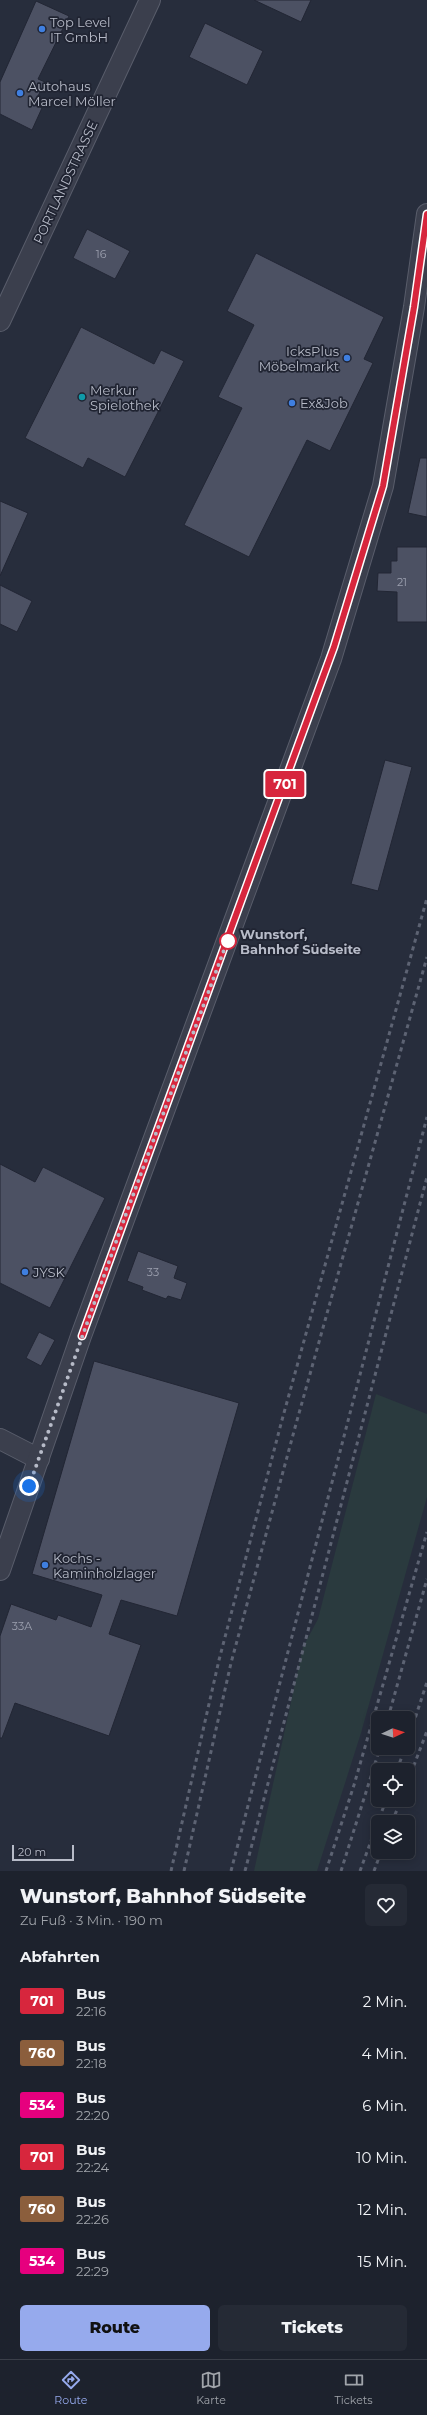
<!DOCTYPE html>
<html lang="de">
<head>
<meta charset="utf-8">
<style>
	body { margin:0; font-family:Montserrat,sans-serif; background:#252a35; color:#f1f3f6; height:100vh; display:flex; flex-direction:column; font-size:15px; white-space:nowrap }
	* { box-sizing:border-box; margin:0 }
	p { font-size:13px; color:#a0a4aa }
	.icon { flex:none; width:22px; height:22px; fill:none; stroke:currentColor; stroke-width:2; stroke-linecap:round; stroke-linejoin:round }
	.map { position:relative; height:1871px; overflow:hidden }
	.panel { display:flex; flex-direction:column; background:#1d222d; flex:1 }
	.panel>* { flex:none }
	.badge { padding:0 8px; border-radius:3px; font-size:14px; line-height:26px }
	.needle { width:26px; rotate:86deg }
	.buttons { position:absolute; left:371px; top:1711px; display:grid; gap:8px }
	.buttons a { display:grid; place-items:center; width:44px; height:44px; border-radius:6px; background:#1d222d; box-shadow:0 2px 10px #0003,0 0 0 1px #3b3f49; font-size:20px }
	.scale { position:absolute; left:12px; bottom:10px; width:62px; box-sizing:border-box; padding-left:4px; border:2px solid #b7bbc8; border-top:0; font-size:11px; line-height:14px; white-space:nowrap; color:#b7bbc8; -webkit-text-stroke:3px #202432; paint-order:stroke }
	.you { position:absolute; width:20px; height:20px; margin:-10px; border:3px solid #fff; border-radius:50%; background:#1a73e8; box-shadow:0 0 0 6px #1a73e833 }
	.map>.badge { position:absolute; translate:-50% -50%; box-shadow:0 0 0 2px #fff }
	h2 { padding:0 20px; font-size:15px; line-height:36px }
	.round { display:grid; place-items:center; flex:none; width:42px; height:42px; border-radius:6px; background:#252a35 }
	.head { display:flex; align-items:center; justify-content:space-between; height:68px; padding:0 20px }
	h1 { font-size:19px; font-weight:800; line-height:30px }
	.button { display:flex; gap:8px; margin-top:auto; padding:8px 20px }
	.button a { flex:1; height:46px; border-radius:6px; background:#96aaed; color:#111; font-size:16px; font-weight:800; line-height:46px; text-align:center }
	.button a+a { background:#252a35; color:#f1f3f6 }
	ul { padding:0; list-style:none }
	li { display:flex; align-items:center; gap:12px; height:52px; padding:0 20px }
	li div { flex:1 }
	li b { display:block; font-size:15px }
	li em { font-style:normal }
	li .badge { min-width:44px; font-weight:700; text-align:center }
	.tab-bar { display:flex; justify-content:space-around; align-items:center; height:56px; border-top:1px solid #3b3f49; background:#1d222d; font-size:11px; color:#a0a4aa }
	.tab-bar a { display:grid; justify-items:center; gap:2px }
	.tab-bar .active { color:#96aaed }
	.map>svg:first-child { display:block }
	.green { fill:#2a3a3e }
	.building { fill:#4c5163; stroke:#222634 }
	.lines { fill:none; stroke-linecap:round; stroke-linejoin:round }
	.minor-casing { stroke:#595d6b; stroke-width:22 }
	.minor { stroke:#3b3f4d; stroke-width:20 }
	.rail { stroke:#5d6373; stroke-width:3; stroke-dasharray:4 4; stroke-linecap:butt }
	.line-casing { stroke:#fff; stroke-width:9 }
	.line { stroke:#d7263d; stroke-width:6 }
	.walk { stroke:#b7bbc8; stroke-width:4; stroke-dasharray:0 7.2 }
	.shop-dot { fill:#3f7fe0; stroke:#202432; stroke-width:1.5 }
	.culture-dot { fill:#0f9aa8; stroke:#202432; stroke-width:1.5 }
	.stop-dot { fill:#fff; stroke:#d7263d; stroke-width:2 }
	.labels { text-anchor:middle; stroke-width:3.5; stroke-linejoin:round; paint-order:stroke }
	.number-label { font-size:11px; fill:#9ca0af }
	.poi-label { font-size:13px; fill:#b7bbc8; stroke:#202432; text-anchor:start }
	.street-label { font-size:13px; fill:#b7bbc8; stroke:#202432 }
	.stop-label { font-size:13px; font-weight:bold; fill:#b7bbc8; stroke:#202432; text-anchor:start }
</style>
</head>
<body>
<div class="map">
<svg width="427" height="1871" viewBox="0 0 427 1871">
	<rect width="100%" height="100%" fill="#272d3c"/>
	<path class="green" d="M376 1394 427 1414V1497L361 1733 317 1871H254L303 1647 318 1619Z"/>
	<g class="building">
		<path d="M254 0H311L301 22Z"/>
		<path d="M36 1 69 16 38 79 45 82 34 104 42 108 32 130 0 114V82Z"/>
		<path d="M205 23 263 51 247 85 189 57Z"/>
		<path d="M87 229 130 251 115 279 73 258Z"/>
		<path d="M256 253 384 317 364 359 373 363 330 451 307 440 249 557 184 525 242 408 218 397 254 325 227 311Z"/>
		<path d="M81 327 154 364 161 350 184 361 125 477 88 458 83 468 25 438Z"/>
		<path d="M420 458H427V517L408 513Z"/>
		<path d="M0 501 28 513 0 576Z"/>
		<path d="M397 547H427V622H397V592L377 591 378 573H391V561H397Z"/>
		<path d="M0 585 32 601 17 632 0 624Z"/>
		<path d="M385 760 412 767 378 891 351 884Z"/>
		<path d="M0 1164 35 1182 43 1167 105 1198 50 1308 0 1283Z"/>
		<path d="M138 1251 178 1266 174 1278 187 1283 181 1300 168 1296 166 1299 142 1290 143 1287 127 1281Z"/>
		<path d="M39 1332 55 1340 41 1366 26 1358Z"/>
		<path d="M94 1361 239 1403 177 1616 121 1600 109 1634 141 1645 109 1736 15 1703 2 1738H0V1636L11 1604 56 1620 58 1615 91 1627 102 1595 32 1574Z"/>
	</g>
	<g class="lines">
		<g class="minor-casing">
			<g id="minor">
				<path d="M0 321 150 0"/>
				<path d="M0 1439 39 1459"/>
				<path d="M0 1570 81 1336 331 659 383 486 414 307 427 214"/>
			</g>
		</g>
		<use href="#minor" class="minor"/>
		<g class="rail">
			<path d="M388 1718 427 1579"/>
			<path d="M408 1740 427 1682"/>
			<path d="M397 1770 405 1748"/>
			<path d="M408 1781 427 1731"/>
			<path d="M392 1822 401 1800"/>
			<path d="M171 1871 219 1660 282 1420 427 898"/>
			<path d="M184 1871 231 1663 296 1424 427 957"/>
			<path d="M231 1871 427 1117"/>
			<path d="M245 1871 427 1177"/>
			<path d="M326 1871 354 1785 427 1532"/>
			<path d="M341 1871 380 1748"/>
			<path d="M360 1871 386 1800"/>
			<path d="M374 1871 381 1852"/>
		</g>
	</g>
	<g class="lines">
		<g class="line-casing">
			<path id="line" d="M82 1336 334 647 383 486 414 307 427 214"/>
		</g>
		<use href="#line" class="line"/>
		<path class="walk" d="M29 1486 126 1214 230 934 228 941"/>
	</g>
	<g class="shop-dot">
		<circle cx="42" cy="29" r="4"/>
		<circle cx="20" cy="93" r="4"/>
		<circle cx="347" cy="358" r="4"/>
		<circle cx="292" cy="403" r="4"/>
		<circle cx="25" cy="1272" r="4"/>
		<circle cx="45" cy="1565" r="4"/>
	</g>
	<circle class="culture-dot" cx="82" cy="397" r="4"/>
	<circle class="stop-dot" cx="228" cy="941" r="8"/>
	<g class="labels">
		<g class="number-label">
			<text x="101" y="258">16</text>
			<text x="402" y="586">21</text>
			<text x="153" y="1276">33</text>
			<text x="22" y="1630">33A</text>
		</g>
		<g class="poi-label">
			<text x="50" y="27">Top Level<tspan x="50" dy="15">IT GmbH</tspan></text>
			<text x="28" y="91">Autohaus<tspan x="28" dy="15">Marcel Möller</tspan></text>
			<text x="339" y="356" text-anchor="end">IcksPlus<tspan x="339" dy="15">Möbelmarkt</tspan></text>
			<text x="90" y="395">Merkur<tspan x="90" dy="15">Spielothek</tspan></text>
			<text x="300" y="408">Ex&amp;Job</text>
			<text x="33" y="1277">JYSK</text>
			<text x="53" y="1563">Kochs -<tspan x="53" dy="15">Kaminholzlager</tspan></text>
		</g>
		<g class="street-label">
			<text transform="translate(65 182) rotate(-65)" y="5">PORTLANDSTRASSE</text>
		</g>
		<g class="stop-label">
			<text x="240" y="939">Wunstorf,<tspan x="240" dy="15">Bahnhof Südseite</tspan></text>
		</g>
	</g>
</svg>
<div class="buttons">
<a><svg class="needle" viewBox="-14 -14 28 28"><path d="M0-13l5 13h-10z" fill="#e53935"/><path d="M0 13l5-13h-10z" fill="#a0a4aa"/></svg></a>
<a><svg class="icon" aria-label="locate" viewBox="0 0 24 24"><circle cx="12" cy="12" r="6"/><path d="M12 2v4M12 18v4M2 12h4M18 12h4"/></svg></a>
<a><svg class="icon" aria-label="layers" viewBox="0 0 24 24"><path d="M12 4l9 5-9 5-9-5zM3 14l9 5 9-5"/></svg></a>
</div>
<div class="scale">20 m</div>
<div class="you" style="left:29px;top:1486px"></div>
<b class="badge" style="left:285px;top:784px;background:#d7263d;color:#fff">701</b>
</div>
<section class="panel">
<div class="head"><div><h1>Wunstorf, Bahnhof Südseite</h1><p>Zu Fuß · 3 Min. · 190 m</p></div><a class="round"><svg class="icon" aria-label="heart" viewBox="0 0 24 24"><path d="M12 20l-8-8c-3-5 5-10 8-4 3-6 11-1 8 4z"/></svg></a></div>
<h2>Abfahrten</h2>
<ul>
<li><span class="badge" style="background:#d7263d;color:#fff">701</span><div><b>Bus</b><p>22:16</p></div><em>2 Min.</em></li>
<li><span class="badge" style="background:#8b5e3c;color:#fff">760</span><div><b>Bus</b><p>22:18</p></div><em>4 Min.</em></li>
<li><span class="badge" style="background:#e6007e;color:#fff">534</span><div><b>Bus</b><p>22:20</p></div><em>6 Min.</em></li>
<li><span class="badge" style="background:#d7263d;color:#fff">701</span><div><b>Bus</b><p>22:24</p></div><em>10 Min.</em></li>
<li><span class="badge" style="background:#8b5e3c;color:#fff">760</span><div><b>Bus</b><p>22:26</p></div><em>12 Min.</em></li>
<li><span class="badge" style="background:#e6007e;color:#fff">534</span><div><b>Bus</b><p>22:29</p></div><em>15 Min.</em></li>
</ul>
<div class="button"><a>Route</a><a>Tickets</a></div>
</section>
<nav class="tab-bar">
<a class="active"><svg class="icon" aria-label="directions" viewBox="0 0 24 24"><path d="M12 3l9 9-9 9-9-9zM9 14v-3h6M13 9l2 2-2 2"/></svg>Route</a>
<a><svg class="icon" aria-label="map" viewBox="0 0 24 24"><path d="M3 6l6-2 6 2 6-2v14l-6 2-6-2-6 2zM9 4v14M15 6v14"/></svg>Karte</a>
<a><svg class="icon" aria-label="tickets" viewBox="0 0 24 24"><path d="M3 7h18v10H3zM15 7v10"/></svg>Tickets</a>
</nav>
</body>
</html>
